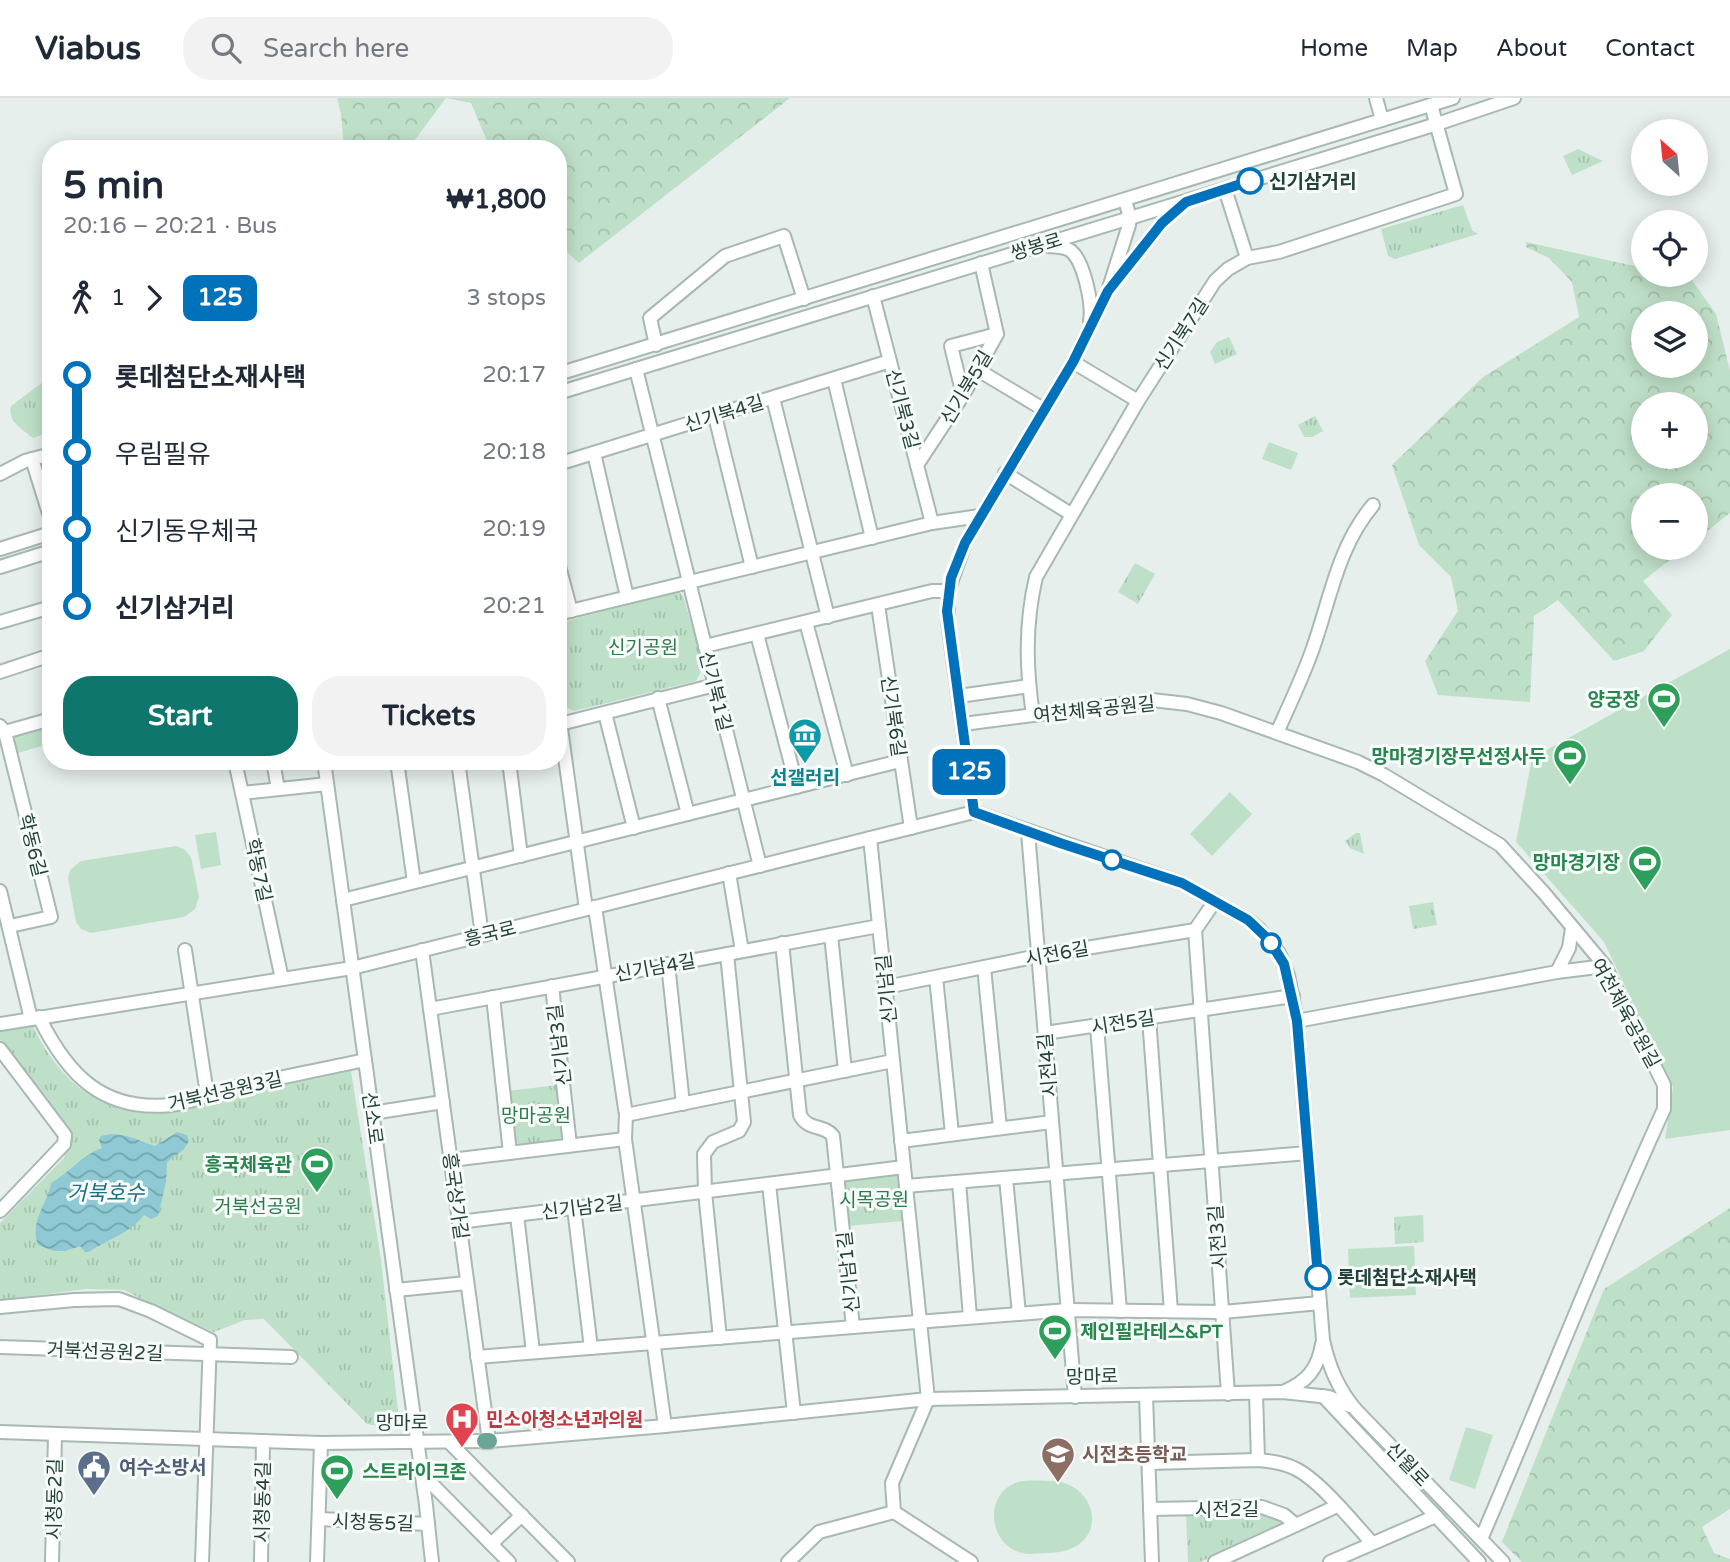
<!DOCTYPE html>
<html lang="en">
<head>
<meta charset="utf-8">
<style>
	body { margin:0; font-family:"Varela Round","Noto Sans KR",sans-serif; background:#f2f2f3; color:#1f2937; height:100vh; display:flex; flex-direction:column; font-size:26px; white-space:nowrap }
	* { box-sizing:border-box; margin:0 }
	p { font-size:23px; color:#747a83 }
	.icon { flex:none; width:38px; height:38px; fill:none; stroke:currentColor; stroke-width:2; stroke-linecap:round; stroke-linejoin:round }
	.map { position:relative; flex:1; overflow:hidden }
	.panel { position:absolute; left:42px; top:42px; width:525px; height:630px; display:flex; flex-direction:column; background:#fff; border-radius:28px; box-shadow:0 4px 18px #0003 }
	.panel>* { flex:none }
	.badge { padding:0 14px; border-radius:10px; font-size:24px; line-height:46px }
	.needle { width:46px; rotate:333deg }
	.buttons { position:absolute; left:1631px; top:21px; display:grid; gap:14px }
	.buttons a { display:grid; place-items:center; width:77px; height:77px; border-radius:50%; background:#fff; box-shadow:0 4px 18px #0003; font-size:35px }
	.map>.badge { position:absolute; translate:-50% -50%; box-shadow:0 0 0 4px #fff }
	.legs { display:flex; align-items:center; gap:10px; height:77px; padding:0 21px; font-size:23px }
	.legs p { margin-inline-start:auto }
	.head { display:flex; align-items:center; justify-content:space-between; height:119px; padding:0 21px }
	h1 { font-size:38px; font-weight:700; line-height:52px }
	.action { display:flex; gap:14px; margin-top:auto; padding:14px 21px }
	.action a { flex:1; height:80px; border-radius:28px; background:#0f766e; color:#fff; font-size:28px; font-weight:700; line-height:80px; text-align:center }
	.action a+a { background:#f2f2f3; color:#1f2937 }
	ul { padding:0 21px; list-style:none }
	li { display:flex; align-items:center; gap:24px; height:77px; font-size:26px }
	li i { display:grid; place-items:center; width:10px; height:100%; margin:0 9px; background:currentColor }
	li i::after { content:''; width:18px; height:18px; margin:-9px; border:5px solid; border-radius:50%; background:#fff }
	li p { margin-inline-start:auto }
	li:first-child i { background:linear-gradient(#0000 50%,currentColor 0) }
	li:last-child i { background:linear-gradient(currentColor 50%,#0000 0) }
	header { display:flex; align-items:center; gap:42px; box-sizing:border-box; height:98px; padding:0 35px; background:#fff; border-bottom:2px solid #e0e1e3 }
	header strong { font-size:33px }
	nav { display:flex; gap:38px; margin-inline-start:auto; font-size:24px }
	.search { width:490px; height:63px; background:#f2f2f3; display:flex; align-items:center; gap:18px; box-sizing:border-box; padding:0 24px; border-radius:28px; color:#747a83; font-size:26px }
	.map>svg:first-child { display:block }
	.grass { fill:#bfe0c8 }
	.forest { fill:url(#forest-crowns); fill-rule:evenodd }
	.park { fill:url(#park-tufts) }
	.water { fill:url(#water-waves) }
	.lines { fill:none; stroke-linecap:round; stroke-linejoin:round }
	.minor-casing { stroke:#a8b8b2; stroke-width:16 }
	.major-casing { stroke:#c2cac8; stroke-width:19 }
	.minor { stroke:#fff; stroke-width:12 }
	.major { stroke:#6aa596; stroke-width:16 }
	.line-1-casing { stroke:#fff; stroke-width:16 }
	.line-1 { stroke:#0072bc; stroke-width:10 }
	.stop-1-dot { fill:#fff; stroke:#0072bc; stroke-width:3.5 }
	.labels { text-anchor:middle; stroke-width:6; stroke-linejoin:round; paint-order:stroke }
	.stop-label { font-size:19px; font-weight:bold; fill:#24423a; stroke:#f7fbf9; text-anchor:start }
	.street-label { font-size:19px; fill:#24423a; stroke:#f7fbf9 }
	.park-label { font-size:19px; fill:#2d7a4b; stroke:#f7fbf9 }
	.leisure-label { font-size:19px; font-weight:bold; fill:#27864d; stroke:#f7fbf9; text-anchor:end }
	.culture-label { font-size:19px; font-weight:bold; fill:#0d838f; stroke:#f7fbf9 }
	.health-label { font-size:19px; font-weight:bold; fill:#be3a42; stroke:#f7fbf9; text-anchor:start }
	.education-label { font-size:19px; font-weight:bold; fill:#785e54; stroke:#f7fbf9; text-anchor:start }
	.service-label { font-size:19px; font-weight:bold; fill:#4e5e75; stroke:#f7fbf9; text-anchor:start }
	.water-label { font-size:21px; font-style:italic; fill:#1c6f80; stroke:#f7fbf9 }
</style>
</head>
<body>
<header>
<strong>Viabus</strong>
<div class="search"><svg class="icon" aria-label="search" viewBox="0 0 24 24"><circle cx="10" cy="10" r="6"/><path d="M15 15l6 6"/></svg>Search here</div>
<nav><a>Home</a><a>Map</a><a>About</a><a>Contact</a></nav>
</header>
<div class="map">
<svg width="1730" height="1464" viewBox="0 0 1730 1464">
	<defs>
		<pattern id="forest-crowns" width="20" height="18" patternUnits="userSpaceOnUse" patternTransform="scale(1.75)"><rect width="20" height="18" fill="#bfe0c8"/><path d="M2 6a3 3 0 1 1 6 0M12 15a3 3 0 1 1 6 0" fill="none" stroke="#a4c1ad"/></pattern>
		<pattern id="park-tufts" width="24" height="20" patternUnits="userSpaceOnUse" patternTransform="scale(1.75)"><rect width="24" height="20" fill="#bfe0c8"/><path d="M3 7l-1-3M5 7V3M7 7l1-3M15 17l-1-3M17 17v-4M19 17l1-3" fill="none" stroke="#a4c1ad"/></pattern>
		<pattern id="water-waves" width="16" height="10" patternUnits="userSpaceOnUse" patternTransform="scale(1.75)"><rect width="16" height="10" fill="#8ec9d4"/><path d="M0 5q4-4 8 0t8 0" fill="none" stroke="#74a5ad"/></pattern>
	</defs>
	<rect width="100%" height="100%" fill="#e6efeb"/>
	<g class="grass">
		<path d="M1269 344 1298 355 1291 372 1262 361Z"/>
		<path d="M1730 551V1032L1665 1041 1673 989 1604 844 1516 744 1532 660Z"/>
		<path d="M1230 694 1252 716 1212 758 1190 736Z"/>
		<path d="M216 734 221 767 201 771 195 737Z"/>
		<path d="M176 748 184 751 191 759 199 799 195 811 184 819 91 835 81 831 76 824 68 780 70 772 81 763Z"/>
		<path d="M1414 1148 1416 1197 1350 1200 1348 1151Z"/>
		<path d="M1466 1329 1493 1337 1475 1391 1449 1382Z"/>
		<path d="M1053 1383C1101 1386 1111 1454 1048 1455 1040 1455 1030 1457 1022 1455 989 1447 983 1398 1015 1385 1026 1381 1041 1383 1053 1383Z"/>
	</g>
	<g class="forest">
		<path d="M337 0H790L579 165 558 146V51H486L488 45 471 5 446 0 408 51H344L341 16Z"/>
		<path d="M1526 144 1643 170V177H1671L1691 181 1716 216 1730 273V415L1696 442V397H1643V450H1685L1643 483 1672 517 1644 553 1614 563 1558 502 1534 518 1530 604 1438 597 1425 563 1458 513 1451 479 1419 447 1392 367 1483 279 1579 219 1572 184 1549 160 1526 149ZM1643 215H1696V268H1643ZM1643 306H1696V359H1643Z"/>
		<path d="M1730 1110V1411L1702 1429 1714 1455 1730 1461V1464H1522L1502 1444 1604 1191Z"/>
	</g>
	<g class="park">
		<path d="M1578 51 1603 63 1572 77 1563 58Z"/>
		<path d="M1463 107 1472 132 1478 136 1395 161 1388 158 1381 131Z"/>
		<path d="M1229 239 1237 256 1215 266 1210 254 1217 244Z"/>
		<path d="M51 278V333L33 340C23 332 7 323 11 308Z"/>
		<path d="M1315 318 1323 333 1312 339H1304L1298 327Z"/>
		<path d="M1135 465 1155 476 1138 506 1118 494Z"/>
		<path d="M677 492 683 498 704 568 696 583 574 613 565 609 558 563 560 525Z"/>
		<path d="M43 629 49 646 18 655 13 638Z"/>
		<path d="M1356 735H1360L1364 756 1350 750 1345 743Z"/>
		<path d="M1433 804 1437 827 1413 831 1409 808Z"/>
		<path d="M33 928C56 979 102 1021 162 1015 183 1013 203 1004 224 999 266 991 309 982 351 973L381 1162 399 1321 390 1330 367 1326 264 1221 245 1222 214 1234 179 1220 124 1192 86 1191 0 1202V1125L64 1060 71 1034 0 942V931Z"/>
		<path d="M558 987 564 1036 559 1044 522 1048 514 1043 508 993Z"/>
		<path d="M892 1074 900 1079 904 1123 846 1128 843 1085 850 1079Z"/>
		<path d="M1423 1117 1424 1144 1395 1146 1394 1119Z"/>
		<path d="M1258 1415 1279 1420 1284 1424 1281 1428 1200 1464H1188L1186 1416Z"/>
	</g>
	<path class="water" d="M177 1034 187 1037 189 1043 184 1051 167 1064 166 1084 158 1118 151 1121 144 1117C131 1135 106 1142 89 1154H85L80 1148 65 1153H54L38 1147C29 1123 48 1105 51 1085 69 1075 82 1057 102 1050L99 1042 101 1038C119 1032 138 1042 155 1048Z"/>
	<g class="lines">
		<g class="minor-casing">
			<g id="minor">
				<path d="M1376 0 1382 22"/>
				<path d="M1225 91 1247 160"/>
				<path d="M1125 102 1130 120 1129 127 1108 193 1073 264 965 445 948 493V523L974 714 1182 785 1248 822 1260 832 1279 855 1288 877 1297 923 1323 1242C1329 1269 1338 1291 1356 1312L1503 1464"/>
				<path d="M1049 148C1056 149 1065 148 1071 153 1084 164 1093 206 1090 223"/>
				<path d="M1115 184 1162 125 1183 106"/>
				<path d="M873 198 932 425"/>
				<path d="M656 247 650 220 725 158 784 138 804 201"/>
				<path d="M1073 264 1138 303"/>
				<path d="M636 271 760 768"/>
				<path d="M978 272 1043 311"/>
				<path d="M558 276 1453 0"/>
				<path d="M834 281 872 440"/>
				<path d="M558 295 1437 26 1514 0"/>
				<path d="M963 297 951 248 997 236"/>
				<path d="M773 300 828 519"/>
				<path d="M715 318 752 469"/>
				<path d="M594 355 627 499"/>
				<path d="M32 361 51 422"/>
				<path d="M558 366 890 263"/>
				<path d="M917 367 963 297 997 236 981 165"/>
				<path d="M1005 375 1071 416"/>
				<path d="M0 376 25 363 51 356"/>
				<path d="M0 451 51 435"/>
				<path d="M558 464 571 513"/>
				<path d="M0 469 51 453"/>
				<path d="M878 507 911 730"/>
				<path d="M558 516 932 425 980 418"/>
				<path d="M0 524 51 509"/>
				<path d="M806 524 847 677"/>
				<path d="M757 536 797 689"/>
				<path d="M705 548 932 493H948"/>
				<path d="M0 574 51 557"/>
				<path d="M959 598 1029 588"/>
				<path d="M658 600 688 716"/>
				<path d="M558 609 586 811"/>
				<path d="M605 615 634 730"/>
				<path d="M1033 617C1026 570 1025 526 1036 479L1138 303 1215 183 1228 171 1247 160 1279 154 1456 96 1431 7"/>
				<path d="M560 626 715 587"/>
				<path d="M963 626 1152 602 1187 606 1221 615 1358 664 1384 677 1500 747 1544 795 1605 868 1664 987V1011C1599 1152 1543 1298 1481 1441"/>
				<path d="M0 628 5 634 51 819 10 828"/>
				<path d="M5 634 51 621"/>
				<path d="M1277 635C1289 607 1303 579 1313 550 1330 502 1338 448 1373 407"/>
				<path d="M235 663 282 881"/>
				<path d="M273 663 278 691"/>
				<path d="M324 663 426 1407 432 1464"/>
				<path d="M397 663 414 784"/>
				<path d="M458 663 482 837"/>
				<path d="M509 663 521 758"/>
				<path d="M242 695 327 686"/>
				<path d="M1028 734 1075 1299"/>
				<path d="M870 740 928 1301 892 1385 894 1414 971 1464"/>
				<path d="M729 775 742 853"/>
				<path d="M0 793 31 921"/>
				<path d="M343 802 900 663"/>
				<path d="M595 809 626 1017 625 1041 665 1328"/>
				<path d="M1195 832 1228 1296"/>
				<path d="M831 837 845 973"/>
				<path d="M782 845 800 1017C808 1033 824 1026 833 1038L853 1229"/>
				<path d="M185 852 207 996"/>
				<path d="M422 852 489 1343 665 1328 928 1301 1283 1294 1329 1299 1350 1308"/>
				<path d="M668 866 683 1006"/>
				<path d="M984 869 1000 1030"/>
				<path d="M1557 874 1569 850 1572 830"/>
				<path d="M936 879 952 1036"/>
				<path d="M552 888 570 1047"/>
				<path d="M886 889 1038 858 1195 832 1215 803"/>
				<path d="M493 899 510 1055"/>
				<path d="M430 911 879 828"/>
				<path d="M39 919C67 976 102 1014 171 1007 190 1005 209 996 228 991 273 981 319 972 365 962"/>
				<path d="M1149 920 1171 1213"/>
				<path d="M1297 923 1557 874 1605 868"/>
				<path d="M0 926 352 870 974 714"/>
				<path d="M1097 928 1120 1213"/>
				<path d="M1045 935 1293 898"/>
				<path d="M0 951 65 1037 64 1046 0 1113"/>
				<path d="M372 1015 443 1004"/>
				<path d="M626 1017 893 963"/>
				<path d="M901 1043 1052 1024"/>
				<path d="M451 1062 625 1041"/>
				<path d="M1006 1080 1019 1216"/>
				<path d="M959 1084 970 1219"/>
				<path d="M769 1086 794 1315"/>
				<path d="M906 1088 1308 1055"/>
				<path d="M574 1110 591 1250"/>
				<path d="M517 1117 533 1254"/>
				<path d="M459 1124 904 1069"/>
				<path d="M396 1192 467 1185"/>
				<path d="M0 1209 74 1202 119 1201 151 1213 210 1242 202 1464"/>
				<path d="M720 1240 705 1094 704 1056 713 1044 739 1033 744 1024 727 856"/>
				<path d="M0 1249 291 1259"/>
				<path d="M477 1259 1068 1212 1223 1214 1320 1205"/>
				<path d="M1283 1294C1307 1284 1318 1271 1322 1246"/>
				<path d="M1256 1295 1258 1362"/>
				<path d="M1146 1298 1152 1464"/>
				<path d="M1323 1298 1479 1464"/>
				<path d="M0 1334 321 1345 485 1343"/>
				<path d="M450 1345 568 1464"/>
				<path d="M1150 1365 1258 1362C1271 1363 1285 1365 1296 1371 1320 1383 1353 1424 1372 1445"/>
				<path d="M422 1376 509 1464"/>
				<path d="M1150 1411 1262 1409 1284 1417 1296 1427 1337 1408"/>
				<path d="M319 1421 428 1426"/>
				<path d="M491 1446 522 1417"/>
				<path d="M52 1464 55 1337"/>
				<path d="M261 1464 263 1343"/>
				<path d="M317 1464 321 1345"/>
				<path d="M788 1464 819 1434 894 1414"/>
				<path d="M1215 1464 1296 1427"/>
				<path d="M1330 1464 1436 1418"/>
			</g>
		</g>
		<g class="major-casing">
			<path id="major" d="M485 1343H489"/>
		</g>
		<use href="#minor" class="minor"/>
		<use href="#major" class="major"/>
	</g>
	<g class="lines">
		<g class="line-1-casing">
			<path id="line-1" d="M1250 83 1186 104 1162 125 1108 193 1073 264 965 445 951 480 947 513 974 714 1060 745 1182 785 1248 822 1269 842 1284 866 1297 923 1318 1179"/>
		</g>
		<use href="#line-1" class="line-1"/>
	</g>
	<defs>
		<g id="stadium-pin" transform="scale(1.75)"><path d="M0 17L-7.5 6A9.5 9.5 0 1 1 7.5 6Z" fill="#2e9e5b" stroke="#f7fbf9"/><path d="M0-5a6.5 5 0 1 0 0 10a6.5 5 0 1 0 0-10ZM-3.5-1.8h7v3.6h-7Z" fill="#fff"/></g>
		<g id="museum-pin" transform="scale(1.75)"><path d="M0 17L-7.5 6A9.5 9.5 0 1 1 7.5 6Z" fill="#0f9aa8" stroke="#f7fbf9"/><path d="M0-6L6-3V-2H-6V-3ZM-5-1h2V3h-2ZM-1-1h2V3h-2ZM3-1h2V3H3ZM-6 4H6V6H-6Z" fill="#fff"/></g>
		<g id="hospital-pin" transform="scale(1.75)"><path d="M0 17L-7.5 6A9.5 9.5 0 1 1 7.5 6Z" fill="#e0444e" stroke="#f7fbf9"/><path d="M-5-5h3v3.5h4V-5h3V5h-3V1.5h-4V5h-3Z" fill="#fff"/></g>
		<g id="school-pin" transform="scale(1.75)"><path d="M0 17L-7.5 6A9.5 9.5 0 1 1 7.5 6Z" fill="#8d6e63" stroke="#f7fbf9"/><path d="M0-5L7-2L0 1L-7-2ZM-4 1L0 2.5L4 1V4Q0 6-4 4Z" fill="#fff"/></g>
		<g id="civic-pin" transform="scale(1.75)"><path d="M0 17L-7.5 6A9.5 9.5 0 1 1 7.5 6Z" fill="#5c6f8a" stroke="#f7fbf9"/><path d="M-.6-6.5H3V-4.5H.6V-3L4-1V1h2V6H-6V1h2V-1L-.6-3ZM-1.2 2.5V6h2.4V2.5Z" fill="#fff"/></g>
	</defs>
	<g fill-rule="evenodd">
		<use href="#stadium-pin" x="1664" y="601"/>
		<use href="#museum-pin" x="805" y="637"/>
		<use href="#stadium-pin" x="1570" y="658"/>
		<use href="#stadium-pin" x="1645" y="764"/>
		<use href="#stadium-pin" x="317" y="1066"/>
		<use href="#stadium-pin" x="1055" y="1233"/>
		<use href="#hospital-pin" x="462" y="1321"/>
		<use href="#school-pin" x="1058" y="1356"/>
		<use href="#civic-pin" x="94" y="1369"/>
		<use href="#stadium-pin" x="337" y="1373"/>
	</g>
	<g class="stop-1-dot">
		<circle cx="1250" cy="83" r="12"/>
		<circle cx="1112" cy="762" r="9"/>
		<circle cx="1271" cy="845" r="9"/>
		<circle cx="1318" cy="1179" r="12"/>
	</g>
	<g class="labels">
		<g class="stop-label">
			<text x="1269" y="90">신기삼거리</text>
			<text x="1337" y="1186">롯데첨단소재사택</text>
		</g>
		<g class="street-label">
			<text transform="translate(1036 148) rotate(-17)" y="7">쌍봉로</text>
			<text transform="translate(1181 236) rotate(-57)" y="7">신기북7길</text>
			<text transform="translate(966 289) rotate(-59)" y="7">신기북5길</text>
			<text transform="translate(903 311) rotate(75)" y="7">신기북3길</text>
			<text transform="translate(724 315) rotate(-17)" y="7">신기북4길</text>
			<text transform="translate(716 593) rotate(76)" y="7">신기북1길</text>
			<text transform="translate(1094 611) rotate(-6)" y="7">여천체육공원길</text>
			<text transform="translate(894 618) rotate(82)" y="7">신기북6길</text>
			<text transform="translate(33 747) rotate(76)" y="7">학동6길</text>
			<text transform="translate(259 772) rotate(78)" y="7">학동7길</text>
			<text transform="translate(490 835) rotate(-14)" y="7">흥국로</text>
			<text transform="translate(1057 855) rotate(-10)" y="7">시전6길</text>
			<text transform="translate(655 869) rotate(-10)" y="7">신기남4길</text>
			<text transform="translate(886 891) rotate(-96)" y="7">신기남길</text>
			<text transform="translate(1626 915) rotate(61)" y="7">여천체육공원길</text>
			<text transform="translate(1123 924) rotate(-9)" y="7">시전5길</text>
			<text transform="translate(559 947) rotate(-97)" y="7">신기남3길</text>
			<text transform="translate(1047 967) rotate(-95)" y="7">시전4길</text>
			<text transform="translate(225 993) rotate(-13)" y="7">거북선공원3길</text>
			<text transform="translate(373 1020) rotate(82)" y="7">선소로</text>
			<text transform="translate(456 1098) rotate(82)" y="7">흥국상가길</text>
			<text transform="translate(582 1109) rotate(-7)" y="7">신기남2길</text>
			<text transform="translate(1217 1139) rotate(-94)" y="7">시전3길</text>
			<text transform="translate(848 1174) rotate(-96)" y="7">신기남1길</text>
			<text transform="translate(105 1253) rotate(2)" y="7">거북선공원2길</text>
			<text transform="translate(1092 1278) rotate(-1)" y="7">망마로</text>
			<text x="402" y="1331">망마로</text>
			<text transform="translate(1408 1366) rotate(46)" y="7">신월로</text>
			<text transform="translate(54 1401) rotate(-89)" y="7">시청동2길</text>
			<text transform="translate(262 1404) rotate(-89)" y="7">시청동4길</text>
			<text x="1227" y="1418">시전2길</text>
			<text transform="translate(373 1424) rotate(2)" y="7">시청동5길</text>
		</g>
		<g class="park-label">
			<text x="643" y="556">신기공원</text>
			<text x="536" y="1024">망마공원</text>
			<text x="874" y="1108">시목공원</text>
			<text x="258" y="1115">거북선공원</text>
		</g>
		<g class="leisure-label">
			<text x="1640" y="608">양궁장</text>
			<text x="1546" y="665">망마경기장무선정사두</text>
			<text x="1620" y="771">망마경기장</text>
			<text x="292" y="1073">흥국체육관</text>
			<text x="1080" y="1240" text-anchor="start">제인필라테스&amp;PT</text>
			<text x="362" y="1380" text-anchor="start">스트라이크존</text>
		</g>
		<g class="culture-label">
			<text x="805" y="686">선갤러리</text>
		</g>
		<g class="health-label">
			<text x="486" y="1328">민소아청소년과의원</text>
		</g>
		<g class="education-label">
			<text x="1082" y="1363">시전초등학교</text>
		</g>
		<g class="service-label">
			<text x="119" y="1376">여수소방서</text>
		</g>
		<g class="water-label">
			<text x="106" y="1102">거북호수</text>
		</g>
	</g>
</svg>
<div class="buttons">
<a><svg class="needle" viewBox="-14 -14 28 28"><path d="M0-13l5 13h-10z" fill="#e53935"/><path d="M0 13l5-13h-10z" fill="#747a83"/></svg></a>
<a><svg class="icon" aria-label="locate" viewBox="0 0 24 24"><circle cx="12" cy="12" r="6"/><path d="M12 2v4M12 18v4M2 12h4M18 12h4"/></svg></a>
<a><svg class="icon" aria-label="layers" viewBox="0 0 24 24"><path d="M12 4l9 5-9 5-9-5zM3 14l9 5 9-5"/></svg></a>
<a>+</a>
<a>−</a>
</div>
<b class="badge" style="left:969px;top:674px;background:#0072bc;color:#fff">125</b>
<section class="panel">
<div class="head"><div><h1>5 min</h1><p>20:16 – 20:21 · Bus</p></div><b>₩1,800</b></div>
<div class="legs"><svg class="icon" aria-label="walk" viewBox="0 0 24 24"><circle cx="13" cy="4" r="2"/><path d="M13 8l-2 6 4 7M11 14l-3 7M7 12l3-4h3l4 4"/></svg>1<svg class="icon" aria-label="forward" viewBox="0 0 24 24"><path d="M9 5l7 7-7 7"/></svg><b class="badge" style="background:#0072bc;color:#fff">125</b><p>3 stops</p></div>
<ul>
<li><i style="color:#0072bc"></i><b>롯데첨단소재사택</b><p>20:17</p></li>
<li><i style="color:#0072bc"></i><span>우림필유</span><p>20:18</p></li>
<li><i style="color:#0072bc"></i><span>신기동우체국</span><p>20:19</p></li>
<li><i style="color:#0072bc"></i><b>신기삼거리</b><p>20:21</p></li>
</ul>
<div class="action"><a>Start</a><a>Tickets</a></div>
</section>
</div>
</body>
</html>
